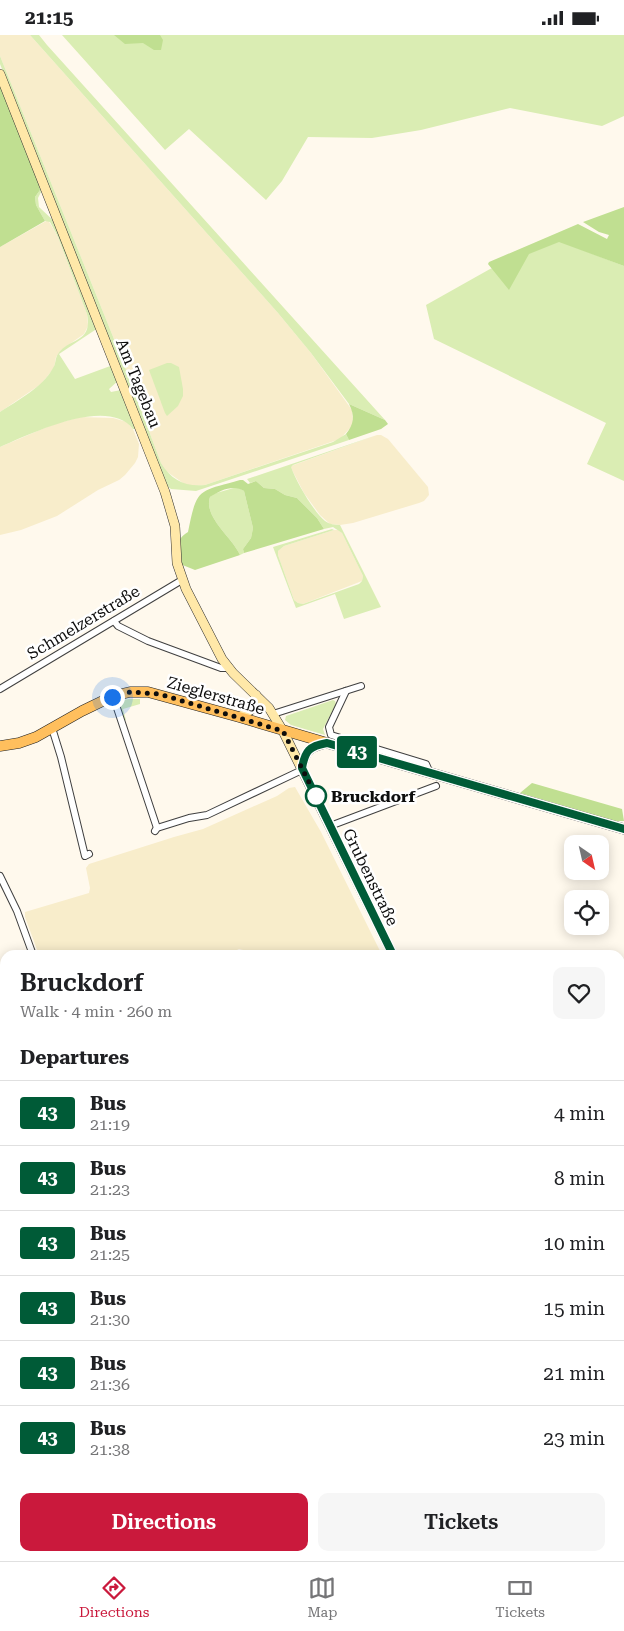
<!DOCTYPE html>
<html lang="en">
<head>
<meta charset="utf-8">
<style>
	body { margin:0; font-family:"Roboto Serif",serif; background:#f6f6f6; color:#202124; height:100vh; display:flex; flex-direction:column; font-size:19px; white-space:nowrap }
	* { box-sizing:border-box; margin:0 }
	p { font-size:16px; color:#757577 }
	.icon { flex:none; width:28px; height:28px; fill:none; stroke:currentColor; stroke-width:2; stroke-linecap:round; stroke-linejoin:round }
	.map { position:relative; flex:1; overflow:hidden }
	.sheet { position:absolute; left:0px; top:915px; width:625px; height:611px; display:flex; flex-direction:column; background:#fff; border-radius:15px 15px 0 0; box-shadow:0 2px 12px #0003 }
	.sheet>* { flex:none }
	.badge { padding:0 10px; border-radius:4px; font-size:18px; line-height:32px }
	.needle { width:32px; rotate:146deg }
	.buttons { position:absolute; left:564px; top:800px; display:grid; gap:10px }
	.buttons a { display:grid; place-items:center; width:45px; height:45px; border-radius:10px; background:#fff; box-shadow:0 2px 12px #0003; font-size:25px }
	.you { position:absolute; width:25px; height:25px; margin:-12px; border:4px solid #fff; border-radius:50%; background:#1a73e8; box-shadow:0 0 0 8px #1a73e833 }
	.map>.badge { position:absolute; translate:-50% -50%; box-shadow:0 0 0 2px #fff }
	h2 { padding:0 20px; font-size:19px; line-height:45px }
	.round { display:grid; place-items:center; flex:none; width:52px; height:52px; border-radius:10px; background:#f6f6f6 }
	.overview { display:flex; align-items:center; justify-content:space-between; height:85px; padding:0 20px }
	h1 { font-size:24px; font-weight:600; line-height:38px }
	.primary-button { display:flex; gap:10px; margin-top:auto; padding:10px 20px }
	.primary-button a { flex:1; height:58px; border-radius:10px; background:#ca193c; color:#fff; font-size:20px; font-weight:600; line-height:58px; text-align:center }
	.primary-button a+a { background:#f6f6f6; color:#202124 }
	ul { padding:0; list-style:none }
	li { display:flex; align-items:center; gap:15px; height:65px; padding:0 20px; border-top:1px solid #e0e0e0 }
	li div { flex:1 }
	li b { display:block; font-size:19px }
	li em { font-style:normal }
	li .badge { min-width:55px; font-weight:700; text-align:center }
	.status { display:flex; justify-content:space-between; align-items:center; height:35px; padding:0 25px; background:#fff; direction:ltr }
	.status svg { height:14px; fill:currentColor }
	.tabs { display:flex; justify-content:space-around; align-items:center; height:70px; border-top:1px solid #e0e0e0; background:#fff; font-size:14px; color:#757577 }
	.tabs a { display:grid; justify-items:center; gap:2px }
	.tabs .selected { color:#ca193c }
	.map>svg:first-child { display:block }
	.farmland { fill:#f8edcb }
	.green { fill:#daedb3 }
	.forest { fill:#c0df91 }
	.lines { fill:none; stroke-linecap:round; stroke-linejoin:round }
	.street-casing { stroke:#404040; stroke-width:8 }
	.secondary-casing { stroke:#2f2f2f; stroke-width:10 }
	.primary-casing { stroke:#1e1e1e; stroke-width:11 }
	.street { stroke:#fff; stroke-width:6 }
	.secondary { stroke:#ffe8a8; stroke-width:9 }
	.primary { stroke:#ffbf5d; stroke-width:10 }
	.line-casing { stroke:#fff; stroke-width:11 }
	.line { stroke:#005b37; stroke-width:8 }
	.walk { stroke:#0d0d0d; stroke-width:5; stroke-dasharray:0 9 }
	.stop-dot { fill:#fff; stroke:#005b37; stroke-width:2.5 }
	.labels { text-anchor:middle; stroke-width:5; stroke-linejoin:round; paint-order:stroke }
	.street-label { font-size:16px; fill:#0d0d0d; stroke:#fff }
	.stop-label { font-size:16px; font-weight:bold; fill:#0d0d0d; stroke:#fff; text-anchor:start }
</style>
</head>
<body>
<div class="status"><b>21:15</b><svg viewBox="0 0 49 12"><path d="M0 12V9h3v3zM5 12V6h3v6zM10 12V3h3v9zM15 12V0h3v12zM26 1h20v11H26zM47 4h2v5h-2z"/></svg></div>
<div class="map">
<svg width="624" height="1526" viewBox="0 0 624 1526">
	<rect width="100%" height="100%" fill="#fff9ed"/>
	<g class="farmland">
		<path d="M0 0H30L278 278 311 318 352 375 353 388 351 392 340 404 205 450 189 451 183 448 166 436 161 428 120 319 0 21Z"/>
		<path d="M48 185 58 202 87 279 88 291 84 299 61 315 56 322 54 333 41 349 0 377V212Z"/>
		<path d="M81 382 113 383 127 387 133 394 139 409 138 422 135 428 125 440 119 445 98 455 57 481 21 495 0 500V412L54 389Z"/>
		<path d="M377 400H381L388 404 428 452 429 460 424 466 419 468 353 488 340 490 330 489 320 480 304 458 291 433V431Z"/>
		<path d="M334 495H338L342 498 363 541 362 546 303 569 298 568 294 565 278 520V516L284 511Z"/>
		<path d="M295 752 321 797 382 920H247L243 915 239 914 227 920H39L25 882V877L89 858 90 853 86 833 89 829 174 802 203 794 277 761 289 753Z"/>
		<path d="M0 1074 5 1075V1166L1 1169 0 1167Z"/>
		<path d="M5 1220V1401L1 1399 0 1397V1225Z"/>
		<path d="M101 1521H207L209 1526H100Z"/>
	</g>
	<g class="green">
		<path d="M30 0H39L47 10 385 385 349 369 311 318 278 278Z"/>
		<path d="M62 0H624V81L602 91 510 73 421 95 372 103 308 102 282 146 266 165 189 94 165 115Z"/>
		<path d="M0 21 120 319 161 428C171 445 185 452 205 450L333 407 346 399 349 405 196 456 171 454 167 451 0 29Z"/>
		<path d="M39 149 42 155 38 163 39 172 56 188 98 293 59 319 75 344 113 330 119 345 109 354 111 357 121 355 138 394H133C107 361 31 399 0 412V377C18 365 42 353 53 333 56 329 55 323 58 319 69 302 93 309 87 279L58 202 50 187 45 186 36 170 35 162 40 155Z"/>
		<path d="M559 206 624 231V446L587 429 606 388 434 304 426 270 490 234Z"/>
		<path d="M167 328H171L179 332 183 354V361L178 371 167 381 165 378 149 335Z"/>
		<path d="M377 400 293 430 291 432C296 446 313 476 325 486 329 489 335 490 340 490L381 572 344 584 335 559 296 573 273 512 332 494 334 495 284 511 278 516V520L294 565 298 568 303 569 359 549 362 546 363 541 342 498 333 492 324 494 317 483 297 463 285 460 275 454 264 453 256 446 250 448 247 444Z"/>
		<path d="M237 452 244 456 253 493 251 503 243 514 244 518 240 520C233 503 203 482 210 462L213 459Z"/>
		<path d="M129 664H140V669L123 674 126 685 124 686 118 666Z"/>
		<path d="M333 665 335 666 336 669 323 694 325 700 291 690 285 685 286 681Z"/>
		<path d="M0 1397 1 1399 5 1401V1521H100V1526H0Z"/>
		<path d="M214 1521H383L385 1526H216Z"/>
	</g>
	<g class="forest">
		<path d="M114 0H160L163 5 161 15H154L143 8 125 9Z"/>
		<path d="M0 49 39 149 40 155 35 162 36 170 45 186 0 212Z"/>
		<path d="M624 172V231L559 207 529 219 509 255 488 229 489 227 578 189 607 204 609 200 599 197 583 187Z"/>
		<path d="M349 369 385 385 388 389 381 394 349 405 346 399C354 389 355 381 349 369Z"/>
		<path d="M240 445H243L248 449 256 446 264 453 275 454 285 460 297 463 317 483 324 494 244 518 243 514 251 503 253 493 244 456C234 449 220 455 210 462 203 482 233 503 240 520L195 535 180 529C179 515 174 505 188 497 197 452 198 457 240 445Z"/>
		<path d="M532 748 622 774 624 786H615L520 758Z"/>
		<path d="M620 1442 624 1445V1526H385L383 1521H620Z"/>
	</g>
	<g class="lines">
		<g class="street-casing">
			<g id="street">
				<path d="M114 586 118 591 148 606 221 633H229"/>
				<path d="M0 654 182 545"/>
				<path d="M346 656 329 692 331 700 426 729 430 738"/>
				<path d="M116 670 157 793"/>
				<path d="M273 679 361 651"/>
				<path d="M52 693 61 722 85 821 89 819"/>
				<path d="M330 791 436 751"/>
				<path d="M155 796 157 793 189 783 207 780 302 735"/>
				<path d="M0 841 17 876 33 920"/>
			</g>
		</g>
		<g class="secondary-casing">
			<g id="secondary">
				<path d="M0 39 165 457 175 491 177 528 186 554 222 624 233 638 269 673 283 696 393 920"/>
				<path d="M239 682C250 676 257 673 256 660"/>
				<path d="M302 733C305 716 309 712 327 708"/>
				<path d="M620 1382 624 1390"/>
			</g>
		</g>
		<g class="primary-casing">
			<path id="primary" d="M0 711 19 708 36 702 82 676 113 661 130 657H148L239 682 327 708 624 794"/>
		</g>
		<use href="#street" class="street"/>
		<use href="#secondary" class="secondary"/>
		<use href="#primary" class="primary"/>
	</g>
	<g class="lines">
		<g class="line-casing">
			<path id="line" d="M393 920 302 733C305 716 309 711 327 708L624 794"/>
		</g>
		<use href="#line" class="line"/>
		<path class="walk" d="M112 662 130 657 159 659 283 696 316 761"/>
	</g>
	<circle class="stop-dot" cx="316" cy="761" r="10"/>
	<g class="labels">
		<g class="street-label">
			<text transform="translate(139 348) rotate(68)" y="6">Am Tagebau</text>
			<text transform="translate(83 587) rotate(-31)" y="6">Schmelzerstraße</text>
			<text transform="translate(216 660) rotate(16)" y="6">Zieglerstraße</text>
			<text transform="translate(371 842) rotate(64)" y="6">Grubenstraße</text>
		</g>
		<g class="stop-label">
			<text x="331" y="767">Bruckdorf</text>
		</g>
	</g>
</svg>
<div class="buttons">
<a><svg class="needle" viewBox="-14 -14 28 28"><path d="M0-13l5 13h-10z" fill="#e53935"/><path d="M0 13l5-13h-10z" fill="#757577"/></svg></a>
<a><svg class="icon" aria-label="locate" viewBox="0 0 24 24"><circle cx="12" cy="12" r="6"/><path d="M12 2v4M12 18v4M2 12h4M18 12h4"/></svg></a>
</div>
<div class="you" style="left:112px;top:662px"></div>
<b class="badge" style="left:357px;top:717px;background:#005b37;color:#fff">43</b>
<section class="sheet">
<div class="overview"><div><h1>Bruckdorf</h1><p>Walk · 4 min · 260 m</p></div><a class="round"><svg class="icon" aria-label="heart" viewBox="0 0 24 24"><path d="M12 20l-8-8c-3-5 5-10 8-4 3-6 11-1 8 4z"/></svg></a></div>
<h2>Departures</h2>
<ul>
<li><span class="badge" style="background:#005b37;color:#fff">43</span><div><b>Bus</b><p>21:19</p></div><em>4 min</em></li>
<li><span class="badge" style="background:#005b37;color:#fff">43</span><div><b>Bus</b><p>21:23</p></div><em>8 min</em></li>
<li><span class="badge" style="background:#005b37;color:#fff">43</span><div><b>Bus</b><p>21:25</p></div><em>10 min</em></li>
<li><span class="badge" style="background:#005b37;color:#fff">43</span><div><b>Bus</b><p>21:30</p></div><em>15 min</em></li>
<li><span class="badge" style="background:#005b37;color:#fff">43</span><div><b>Bus</b><p>21:36</p></div><em>21 min</em></li>
<li><span class="badge" style="background:#005b37;color:#fff">43</span><div><b>Bus</b><p>21:38</p></div><em>23 min</em></li>
</ul>
<div class="primary-button"><a>Directions</a><a>Tickets</a></div>
</section>
</div>
<nav class="tabs">
<a class="selected"><svg class="icon" aria-label="directions" viewBox="0 0 24 24"><path d="M12 3l9 9-9 9-9-9zM9 14v-3h6M13 9l2 2-2 2"/></svg>Directions</a>
<a><svg class="icon" aria-label="map" viewBox="0 0 24 24"><path d="M3 6l6-2 6 2 6-2v14l-6 2-6-2-6 2zM9 4v14M15 6v14"/></svg>Map</a>
<a><svg class="icon" aria-label="tickets" viewBox="0 0 24 24"><path d="M3 7h18v10H3zM15 7v10"/></svg>Tickets</a>
</nav>
</body>
</html>
